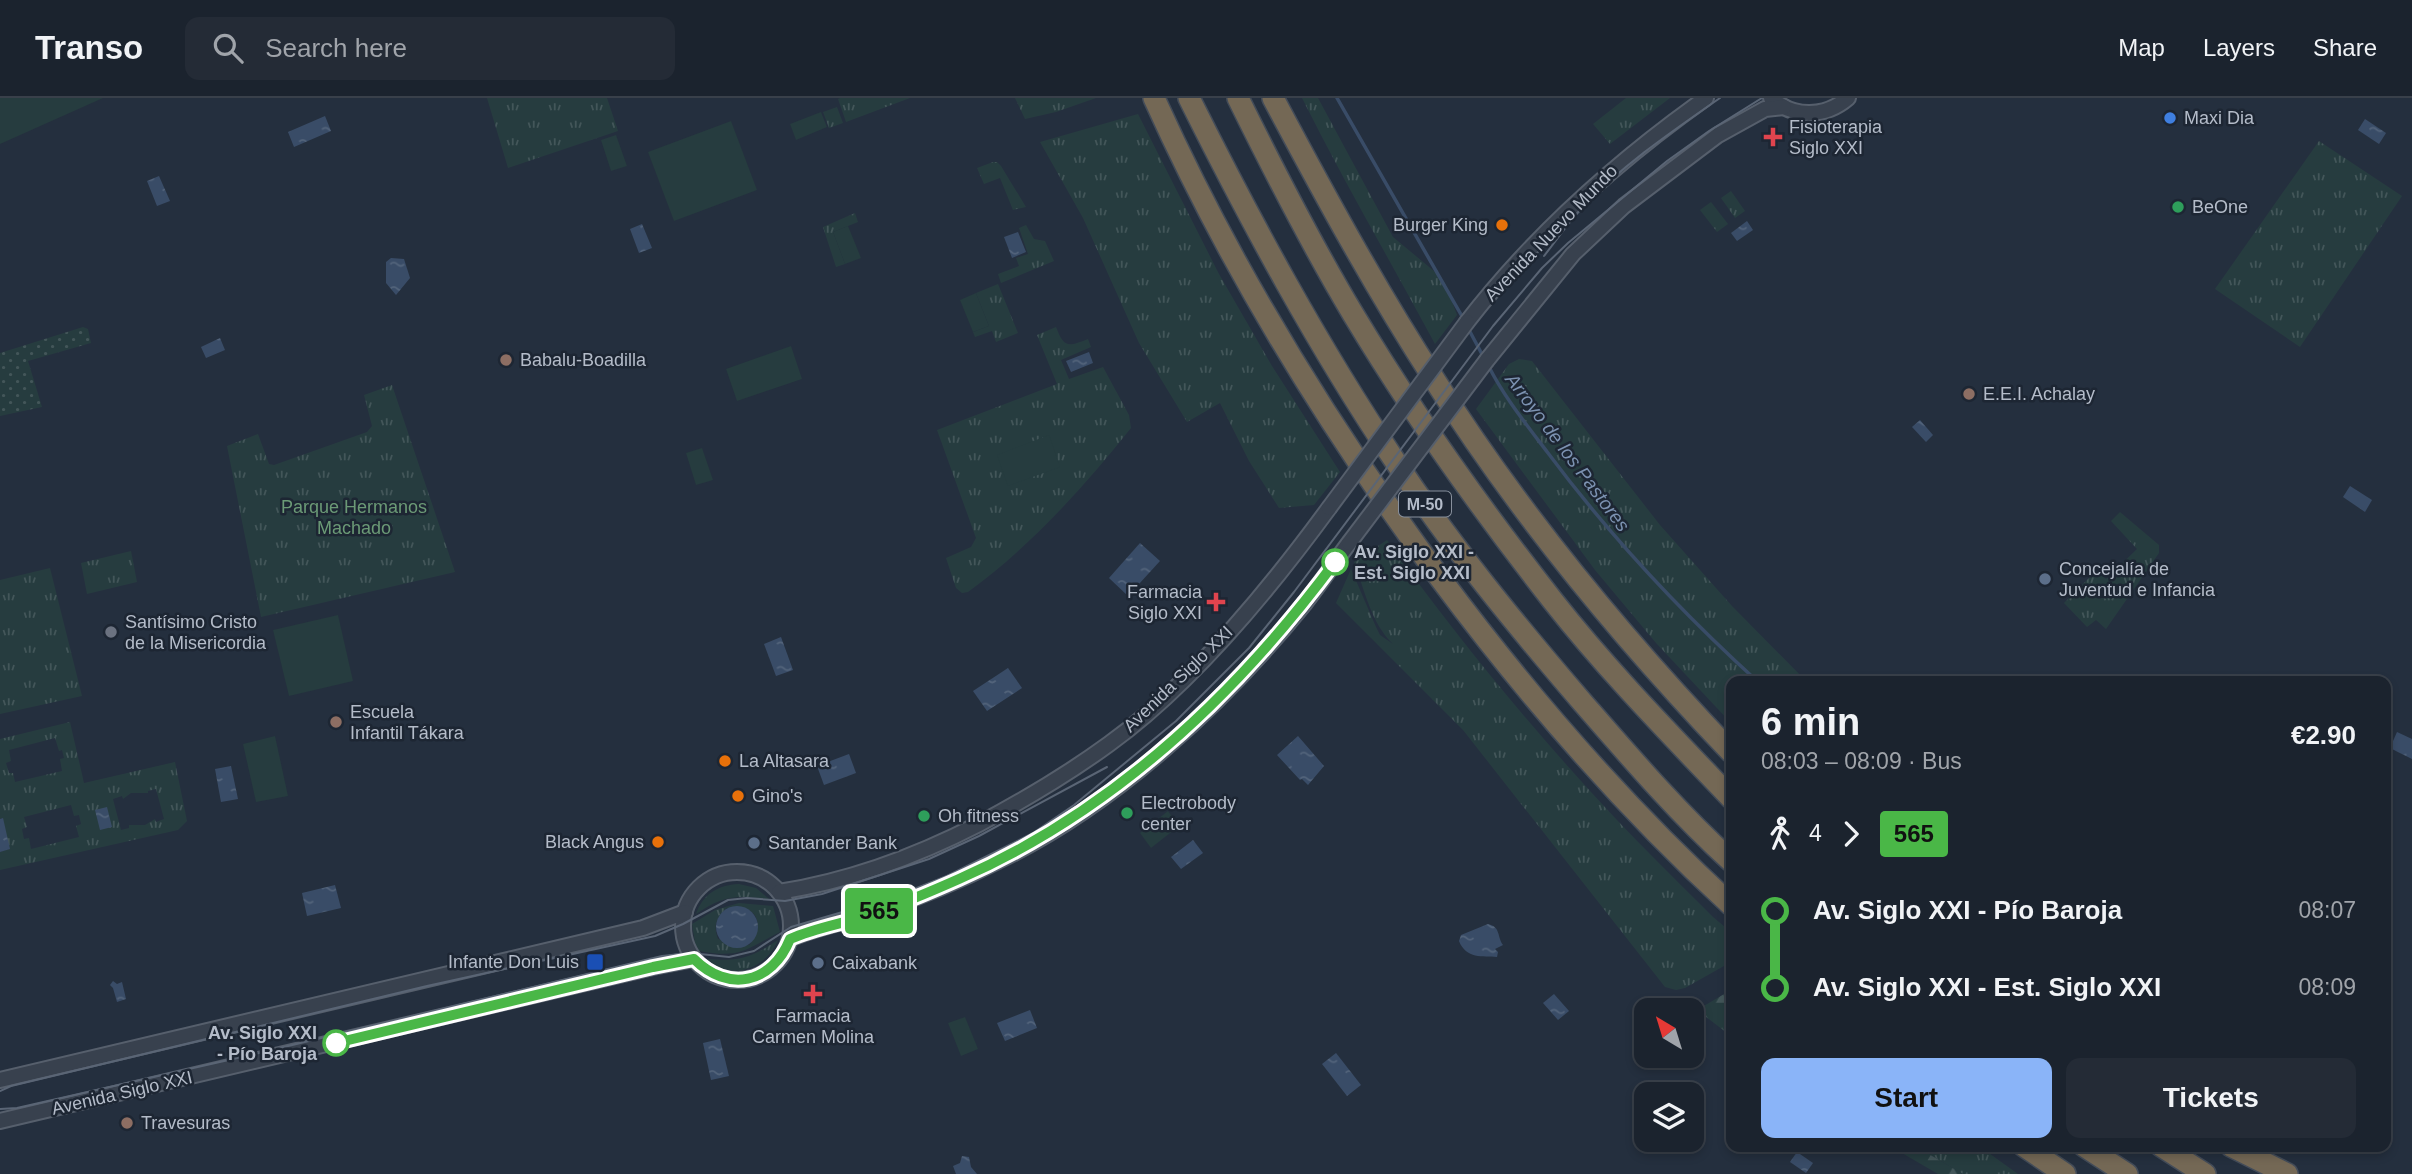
<!DOCTYPE html>
<html lang="en">
<head>
<meta charset="utf-8">
<style>
	body { margin:0; font-family:Arial,sans-serif; background:#242b36; color:#f1f3f6; height:100vh; display:flex; flex-direction:column; font-size:26px; white-space:nowrap }
	* { box-sizing:border-box; margin:0 }
	p { font-size:23px; color:#a0a4aa }
	.icon { flex:none; width:38px; height:38px; fill:none; stroke:currentColor; stroke-width:2; stroke-linecap:round; stroke-linejoin:round }
	.map { position:relative; flex:1; overflow:hidden }
	.panel { position:absolute; left:1726px; top:578px; width:665px; height:476px; display:flex; flex-direction:column; background:#1b232e; border-radius:14px; box-shadow:0 4px 10px #0003,0 0 0 2px #39404a }
	.panel>* { flex:none }
	.badge { padding:0 14px; border-radius:5px; font-size:24px; line-height:46px }
	.needle { width:46px; rotate:322deg }
	.buttons { position:absolute; left:1634px; top:900px; display:grid; gap:14px }
	.buttons a { display:grid; place-items:center; width:70px; height:70px; border-radius:14px; background:#1b232e; box-shadow:0 4px 10px #0003,0 0 0 2px #39404a; font-size:35px }
	.map>.badge { position:absolute; translate:-50% -50%; box-shadow:0 0 0 4px #fff }
	.legs { display:flex; align-items:center; gap:10px; height:77px; padding:0 35px; font-size:23px }
	.legs p { margin-inline-start:auto }
	.head { display:flex; align-items:center; justify-content:space-between; height:119px; padding:0 35px }
	h1 { font-size:38px; font-weight:800; line-height:52px }
	.button { display:flex; gap:14px; margin-top:auto; padding:14px 35px }
	.button a { flex:1; height:80px; border-radius:14px; background:#8ab4f8; color:#111; font-size:28px; font-weight:800; line-height:80px; text-align:center }
	.button a+a { background:#242b36; color:#f1f3f6 }
	ul { padding:0 35px; list-style:none }
	li { display:flex; align-items:center; gap:24px; height:77px; font-size:26px }
	li i { display:grid; place-items:center; width:10px; height:100%; margin:0 9px; background:currentColor }
	li i::after { content:''; width:18px; height:18px; margin:-9px; border:5px solid; border-radius:50%; background:#1b232e }
	li p { margin-inline-start:auto }
	li:first-child i { background:linear-gradient(#0000 50%,currentColor 0) }
	li:last-child i { background:linear-gradient(currentColor 50%,#0000 0) }
	header { display:flex; align-items:center; gap:42px; box-sizing:border-box; height:98px; padding:0 35px; background:#1b232e; border-bottom:2px solid #39404a }
	header strong { font-size:33px }
	nav { display:flex; gap:38px; margin-inline-start:auto; font-size:24px }
	.search { width:490px; height:63px; background:#242b36; display:flex; align-items:center; gap:18px; box-sizing:border-box; padding:0 24px; border-radius:14px; color:#a0a4aa; font-size:26px }
	.map>svg:first-child { display:block }
	.grass { fill:url(#grass-tufts); fill-rule:evenodd }
	.forest { fill:url(#forest-firs) }
	.garden { fill:url(#garden-dots) }
	.pitch { fill:#263c3f }
	.water { fill:url(#water-ripples) }
	.lines { fill:none; stroke-linecap:round; stroke-linejoin:round }
	.stream { stroke:#394c67; stroke-width:3.5 }
	.tertiary-casing { stroke:#565f6c; stroke-width:18 }
	.motorway-casing { stroke:#434c59; stroke-width:24 }
	.tertiary { stroke:#38414e; stroke-width:14 }
	.motorway { stroke:#746855; stroke-width:21 }
	.tram { stroke:#5a6575; stroke-width:2 }
	.tertiary-bridge-casing { stroke:#565f6c; stroke-width:18; stroke-linecap:butt }
	.tertiary-bridge { stroke:#38414e; stroke-width:14 }
	.line-1-casing { stroke:#fff; stroke-width:16 }
	.line-1 { stroke:#4ab747; stroke-width:10 }
	.shop-dot { fill:#3f7fe0; stroke:#1d2633; stroke-width:2.5 }
	.health-dot { fill:#e0444e; stroke:#1d2633; stroke-width:2.5 }
	.leisure-dot { fill:#2e9e5b; stroke:#1d2633; stroke-width:2.5 }
	.food-dot { fill:#e8710a; stroke:#1d2633; stroke-width:2.5 }
	.education-dot { fill:#8d6e63; stroke:#1d2633; stroke-width:2.5 }
	.stop-1-dot { fill:#fff; stroke:#4ab747; stroke-width:3.5 }
	.service-dot { fill:#5c6f8a; stroke:#1d2633; stroke-width:2.5 }
	.worship-dot { fill:#6b7280; stroke:#1d2633; stroke-width:2.5 }
	.transit-dot { fill:#1a4fb4; stroke:#1d2633; stroke-width:2.5 }
	.labels { text-anchor:middle; stroke-width:5; stroke-linejoin:round; paint-order:stroke }
	.shield { fill:#1d2633; stroke:#878f9c; stroke-width:2 }
	.shield-label { font-size:16px; font-weight:bold; fill:#b4bcc9 }
	.poi-label { font-size:18px; fill:#b4bcc9; stroke:#1d2633; text-anchor:start }
	.street-label { font-size:18px; fill:#b4bcc9; stroke:#1d2633 }
	.park-label { font-size:18px; fill:#6b9a76; stroke:#1d2633 }
	.stop-label { font-size:18px; font-weight:bold; fill:#b4bcc9; stroke:#1d2633; text-anchor:start }
	.water-label { font-size:19px; font-style:italic; fill:#7c92b1; stroke:#1d2633 }
</style>
</head>
<body>
<header>
<strong>Transo</strong>
<div class="search"><svg class="icon" aria-label="search" viewBox="0 0 24 24"><circle cx="10" cy="10" r="6"/><path d="M15 15l6 6"/></svg>Search here</div>
<nav><a>Map</a><a>Layers</a><a>Share</a></nav>
</header>
<div class="map">
<svg width="2412" height="1076" viewBox="0 0 2412 1076">
	<defs>
		<pattern id="grass-tufts" width="24" height="20" patternUnits="userSpaceOnUse" patternTransform="scale(1.75)"><rect width="24" height="20" fill="#263c3f"/><path d="M3 7l-1-3M5 7V3M7 7l1-3M15 17l-1-3M17 17v-4M19 17l1-3" fill="none" stroke="#435659"/></pattern>
		<pattern id="forest-firs" width="22" height="20" patternUnits="userSpaceOnUse" patternTransform="scale(1.75)"><rect width="22" height="20" fill="#263c3f"/><path d="M5 1l3.5 6h-7zM16 11l3.5 6h-7z" fill="#435659"/></pattern>
		<pattern id="garden-dots" width="8" height="8" patternUnits="userSpaceOnUse" patternTransform="scale(1.75)"><rect width="8" height="8" fill="#263c3f"/><path d="M2 2h.1M6 6h.1" fill="none" stroke="#435659" stroke-width="1.8" stroke-linecap="round"/></pattern>
		<pattern id="water-ripples" width="26" height="14" patternUnits="userSpaceOnUse" patternTransform="scale(1.75)"><rect width="26" height="14" fill="#394c67"/><path d="M2 4q2-2 4 0t4 0M15 11q2-2 4 0t4 0" fill="none" stroke="#53647b"/></pattern>
	</defs>
	<rect width="100%" height="100%" fill="#242f3e"/>
	<g class="grass">
		<path d="M487 0H607L618 33 508 70Z"/>
		<path d="M840 0H910L846 24 838 1Z"/>
		<path d="M1015 0H1096L1056 14 1025 21Z"/>
		<path d="M1302 0H1318L1393 139 1440 178 1445 185 1457 217 1435 246C1391 164 1344 84 1302 0Z"/>
		<path d="M1626 0H1670L1610 46 1593 26Z"/>
		<path d="M837 9 843 25 829 30 823 14Z"/>
		<path d="M1138 16 1219 176 1272 268 1340 374 1314 407 1279 410 1249 363 1220 305 1187 324 1139 245 1083 120 1040 44Z"/>
		<path d="M2319 43 2402 98 2300 249 2215 191Z"/>
		<path d="M993 64H997L1001 68 1026 109 1013 112 1000 80 984 86 977 70Z"/>
		<path d="M1731 93 1745 113 1735 120 1721 100Z"/>
		<path d="M1711 104 1728 126 1717 134 1700 112Z"/>
		<path d="M855 115 858 124 833 134 845 166 836 169 823 129Z"/>
		<path d="M1026 127 1034 141 1045 143 1054 163 1001 185 998 176 1019 168 1016 160 1028 156 1019 130Z"/>
		<path d="M998 186 1018 235 996 244 992 233 975 239 973 234 989 228 976 195Z"/>
		<path d="M1056 229C1064 250 1068 249 1088 241L1091 249 1061 262 1069 281 1103 269 1129 317 1131 330C1082 391 1031 448 968 494L962 495 956 490 946 460 971 449 976 440 937 332 1057 286 1037 237Z"/>
		<path d="M1519 261 1532 263 1660 427 1732 508 1806 583H1731V625L1656 545 1595 472 1476 311 1509 266Z"/>
		<path d="M392 287 455 474 261 519 227 348 258 336 269 366 274 367 367 334 372 328 364 297Z"/>
		<path d="M2120 414 2159 447V455L2106 531 2096 522 2087 529 2064 505 2097 472 2106 481 2137 451 2111 423Z"/>
		<path d="M1387 442C1450 530 1518 614 1591 694 1630 737 1672 778 1713 819L1731 834V864L1685 890 1676 892 1665 889 1463 632 1336 505 1351 471 1376 529 1380 537 1393 546C1371 525 1365 493 1354 464Z"/>
		<path d="M131 453 137 484 87 496 81 465Z"/>
		<path d="M50 470 82 598 0 616V482Z"/>
		<path d="M70 624 84 685 175 664 187 723 178 732 0 772V754L9 751 2 720 0 721V641ZM55 640 59 653 62 652 64 660 60 661 62 673 15 684 13 675H9L6 665 11 663 9 652ZM156 691 164 721 156 724 155 721 145 727H129V730L121 732 113 701 122 698 123 701 131 695H148V693ZM71 707 74 718 79 717 81 726 76 728 79 739 31 751 29 740 24 741 22 731 27 729 24 719Z"/>
		<path d="M739 786 756 790 769 801C737 797 723 797 696 816 703 796 718 787 739 786Z"/>
		<path d="M739 805 773 808 780 834C746 851 741 861 699 853L695 845 692 826 715 812ZM727 810C733 810 743 809 749 812 763 820 758 838 749 847L718 841C713 828 716 819 727 810Z"/>
		<path d="M778 842C766 871 731 884 707 861 739 864 752 859 778 842Z"/>
		<path d="M1915 1048H1979L2018 1076H1963Z"/>
	</g>
	<g class="forest">
		<path d="M1731 892V938L1697 912Z"/>
		<path d="M1890 1048H1915L1963 1076H1938Z"/>
	</g>
	<path class="garden" d="M83 229 88 231 91 245 28 263 42 309 0 318V255Z"/>
	<g class="pitch">
		<path d="M0 0H103L0 46Z"/>
		<path d="M821 14 827 29 796 42 790 26Z"/>
		<path d="M731 23 757 92 674 123 648 54Z"/>
		<path d="M616 37 627 68 611 73 601 42Z"/>
		<path d="M848 128 861 160 845 166 833 134Z"/>
		<path d="M976 195 989 228 973 234 960 202Z"/>
		<path d="M791 248 802 281 737 303 726 271Z"/>
		<path d="M1049 337 1060 369 1008 388 997 357Z"/>
		<path d="M702 350 713 382 696 387 686 355Z"/>
		<path d="M338 517 353 583 289 598 273 532Z"/>
		<path d="M275 638 288 698 256 704 243 646Z"/>
		<path d="M1168 713 1179 728 1151 750 1140 735Z"/>
		<path d="M965 919 978 951 961 958 948 925Z"/>
	</g>
	<g class="water">
		<path d="M325 18 331 33 294 49 288 34Z"/>
		<path d="M2365 21 2386 35 2379 46 2358 32Z"/>
		<path d="M159 78 170 103 157 108 147 83Z"/>
		<path d="M1747 123 1753 132 1737 143 1731 135Z"/>
		<path d="M642 126 652 150 639 155 630 131Z"/>
		<path d="M1018 134 1026 154 1012 160 1004 139Z"/>
		<path d="M391 160 404 161 410 180 396 197 386 185V164Z"/>
		<path d="M220 240 225 252 206 260 201 249Z"/>
		<path d="M1089 254 1093 265 1071 274 1066 263Z"/>
		<path d="M1920 322 1933 337 1926 344 1912 329Z"/>
		<path d="M2350 388 2372 402 2365 414 2343 399Z"/>
		<path d="M1140 445 1160 463 1128 498 1109 480Z"/>
		<path d="M781 539 793 572 776 578 764 546Z"/>
		<path d="M1008 570 1022 590 987 613 973 593Z"/>
		<path d="M2397 634 2412 641V661L2390 650Z"/>
		<path d="M1298 638 1324 668 1308 687 1302 681 1300 682 1277 657Z"/>
		<path d="M849 656 856 675 824 687 817 668Z"/>
		<path d="M231 668 238 701 221 704 215 671Z"/>
		<path d="M107 709 112 729 100 732 95 712Z"/>
		<path d="M3 720 10 751 0 754V721Z"/>
		<path d="M1193 742 1203 755 1181 771 1171 759Z"/>
		<path d="M335 787 341 810 307 818 302 795Z"/>
		<circle cx="737" cy="829" r="21"/>
		<path d="M1488 826C1501 829 1497 839 1503 847L1495 851 1498 854 1497 859C1483 858 1466 861 1459 843L1461 837Z"/>
		<path d="M113 883 117 886 122 884 126 901 117 904 113 890 110 887Z"/>
		<path d="M1554 896 1569 913 1558 922 1543 905Z"/>
		<path d="M1030 912 1037 930 1005 943 997 925Z"/>
		<path d="M720 941 729 978 711 982 703 945Z"/>
		<path d="M1336 955 1361 987 1347 998 1322 966Z"/>
		<path d="M1797 1054 1813 1065 1806 1075 1790 1064Z"/>
		<path d="M962 1058 969 1059 971 1069 977 1076H956L953 1068 960 1065Z"/>
	</g>
	<g class="lines">
		<g class="stream">
			<path d="M1337 0 1463 220"/>
			<path d="M1468 230 1484 260"/>
			<path d="M1488 267C1504 299 1526 326 1548 355 1610 438 1680 513 1757 583"/>
		</g>
		<g class="tertiary-casing">
			<g id="tertiary">
				<path d="M1771 0C1794 21 1826 19 1848 0"/>
				<path d="M1467 224C1535 136 1616 64 1706 0"/>
				<path d="M1487 262 1573 156 1624 108 1718 37 1765 11 1784 9"/>
				<circle cx="737" cy="828" r="54"/>
				<path d="M779 794C849 783 915 759 979 726 1024 702 1068 676 1109 646 1192 586 1269 492 1329 410"/>
				<path d="M790 841C817 829 847 824 876 814 917 800 959 783 998 763 1115 707 1224 605 1305 505 1320 486 1334 465 1349 445"/>
				<path d="M0 982 643 830 685 814"/>
				<path d="M0 1023 653 869 694 861"/>
			</g>
		</g>
		<g class="motorway-casing">
			<g id="motorway">
				<path d="M1154 0C1231 171 1329 330 1440 480 1527 597 1623 708 1731 807"/>
				<path d="M1189 0C1251 124 1317 247 1395 363 1451 448 1516 527 1583 605 1630 659 1678 715 1731 763"/>
				<path d="M1238 0C1274 73 1311 146 1353 216 1413 316 1481 411 1553 503 1608 573 1670 636 1731 700"/>
				<path d="M1273 0C1324 96 1375 190 1434 281 1519 415 1621 539 1731 654"/>
				<path d="M2024 1048 2065 1076"/>
				<path d="M2084 1048 2127 1076"/>
				<path d="M2161 1048 2205 1076"/>
				<path d="M2231 1048 2287 1076"/>
			</g>
		</g>
		<use href="#tertiary" class="tertiary"/>
		<use href="#motorway" class="motorway"/>
		<g class="tram">
			<path d="M1544 158C1556 143 1567 126 1581 111 1621 68 1671 34 1720 0"/>
			<path d="M0 993 11 988 427 888 655 838 683 826 728 802 747 800 785 803 822 796 929 761 979 738 1107 669"/>
			<path d="M0 1011 17 1010 255 956 662 858 690 855 729 859 754 853 791 829 894 799 947 778 1033 735 1074 707 1176 623 1249 550 1294 494 1493 228 1542 170 1568 145 1667 63 1709 33 1762 0"/>
		</g>
		<g class="tertiary-bridge-casing">
			<g id="tertiary-bridge">
				<path d="M1329 410 1467 224"/>
				<path d="M1349 445 1487 262"/>
			</g>
		</g>
		<use href="#tertiary-bridge" class="tertiary-bridge"/>
	</g>
	<g class="lines">
		<g class="line-1-casing">
			<path id="line-1" d="M336 945 653 869 694 861C728 895 772 886 790 841 817 829 847 825 875 815 904 805 932 793 959 781 1112 714 1236 597 1335 464"/>
		</g>
		<use href="#line-1" class="line-1"/>
	</g>
	<circle class="shop-dot" cx="2170" cy="20" r="7"/>
	<g class="health-dot">
		<path d="M1769.5 28.5h7v7h7v7h-7v7h-7v-7h-7v-7h7z"/>
		<path d="M1212.5 493.5h7v7h7v7h-7v7h-7v-7h-7v-7h7z"/>
		<path d="M809.5 885.5h7v7h7v7h-7v7h-7v-7h-7v-7h7z"/>
	</g>
	<g class="leisure-dot">
		<circle cx="2178" cy="109" r="7"/>
		<circle cx="1127" cy="715" r="7"/>
		<circle cx="924" cy="718" r="7"/>
	</g>
	<g class="food-dot">
		<circle cx="1502" cy="127" r="7"/>
		<circle cx="725" cy="663" r="7"/>
		<circle cx="738" cy="698" r="7"/>
		<circle cx="658" cy="744" r="7"/>
	</g>
	<g class="education-dot">
		<circle cx="506" cy="262" r="7"/>
		<circle cx="1969" cy="296" r="7"/>
		<circle cx="336" cy="624" r="7"/>
		<circle cx="127" cy="1025" r="7"/>
	</g>
	<g class="stop-1-dot">
		<circle cx="1335" cy="464" r="12"/>
		<circle cx="336" cy="945" r="12"/>
	</g>
	<g class="service-dot">
		<circle cx="2045" cy="481" r="7"/>
		<circle cx="754" cy="745" r="7"/>
		<circle cx="818" cy="865" r="7"/>
	</g>
	<circle class="worship-dot" cx="111" cy="534" r="7"/>
	<rect class="transit-dot" x="586" y="855" width="18" height="18" rx="3.5"/>
	<g class="labels">
		<rect class="shield" x="1399" y="393.5" width="52" height="25" rx="5"/>
		<g class="shield-label">
			<text x="1425" y="412">M-50</text>
		</g>
		<g class="poi-label">
			<text x="2184" y="26">Maxi Dia</text>
			<text x="1789" y="35">Fisioterapia<tspan x="1789" dy="21">Siglo XXI</tspan></text>
			<text x="2192" y="115">BeOne</text>
			<text x="1488" y="133" text-anchor="end">Burger King</text>
			<text x="520" y="268">Babalu-Boadilla</text>
			<text x="1983" y="302">E.E.I. Achalay</text>
			<text x="2059" y="477">Concejalía de<tspan x="2059" dy="21">Juventud e Infancia</tspan></text>
			<text x="1202" y="500" text-anchor="end">Farmacia<tspan x="1202" dy="21">Siglo XXI</tspan></text>
			<text x="125" y="530">Santísimo Cristo<tspan x="125" dy="21">de la Misericordia</tspan></text>
			<text x="350" y="620">Escuela<tspan x="350" dy="21">Infantil Tákara</tspan></text>
			<text x="739" y="669">La Altasara</text>
			<text x="752" y="704">Gino's</text>
			<text x="1141" y="711">Electrobody<tspan x="1141" dy="21">center</tspan></text>
			<text x="938" y="724">Oh fitness</text>
			<text x="644" y="750" text-anchor="end">Black Angus</text>
			<text x="768" y="751">Santander Bank</text>
			<text x="579" y="870" text-anchor="end">Infante Don Luis</text>
			<text x="832" y="871">Caixabank</text>
			<text x="813" y="924" text-anchor="middle">Farmacia<tspan x="813" dy="21">Carmen Molina</tspan></text>
			<text x="141" y="1031">Travesuras</text>
		</g>
		<g class="street-label">
			<text transform="translate(1551 135) rotate(-46)" y="6">Avenida Nuevo Mundo</text>
			<text transform="translate(1178 581) rotate(-44)" y="6">Avenida Siglo XXI</text>
			<text transform="translate(122 995) rotate(-13)" y="6">Avenida Siglo XXI</text>
		</g>
		<g class="park-label">
			<text x="354" y="415">Parque Hermanos<tspan x="354" dy="21">Machado</tspan></text>
		</g>
		<g class="stop-label">
			<text x="1354" y="460">Av. Siglo XXI -<tspan x="1354" dy="21">Est. Siglo XXI</tspan></text>
			<text x="317" y="941" text-anchor="end">Av. Siglo XXI<tspan x="317" dy="21">- Pío Baroja</tspan></text>
		</g>
		<g class="water-label">
			<text transform="translate(1568 354) rotate(53)" y="7">Arroyo de los Pastores</text>
		</g>
	</g>
</svg>
<div class="buttons">
<a><svg class="needle" viewBox="-14 -14 28 28"><path d="M0-13l5 13h-10z" fill="#e53935"/><path d="M0 13l5-13h-10z" fill="#a0a4aa"/></svg></a>
<a><svg class="icon" aria-label="layers" viewBox="0 0 24 24"><path d="M12 4l9 5-9 5-9-5zM3 14l9 5 9-5"/></svg></a>
</div>
<b class="badge" style="left:879px;top:813px;background:#4ab747;color:#111">565</b>
<section class="panel">
<div class="head"><div><h1>6 min</h1><p>08:03 – 08:09 · Bus</p></div><b>€2.90</b></div>
<div class="legs"><svg class="icon" aria-label="walk" viewBox="0 0 24 24"><circle cx="13" cy="4" r="2"/><path d="M13 8l-2 6 4 7M11 14l-3 7M7 12l3-4h3l4 4"/></svg>4<svg class="icon" aria-label="forward" viewBox="0 0 24 24"><path d="M9 5l7 7-7 7"/></svg><b class="badge" style="background:#4ab747;color:#111">565</b></div>
<ul>
<li><i style="color:#4ab747"></i><b>Av. Siglo XXI - Pío Baroja</b><p>08:07</p></li>
<li><i style="color:#4ab747"></i><b>Av. Siglo XXI - Est. Siglo XXI</b><p>08:09</p></li>
</ul>
<div class="button"><a>Start</a><a>Tickets</a></div>
</section>
</div>
</body>
</html>
